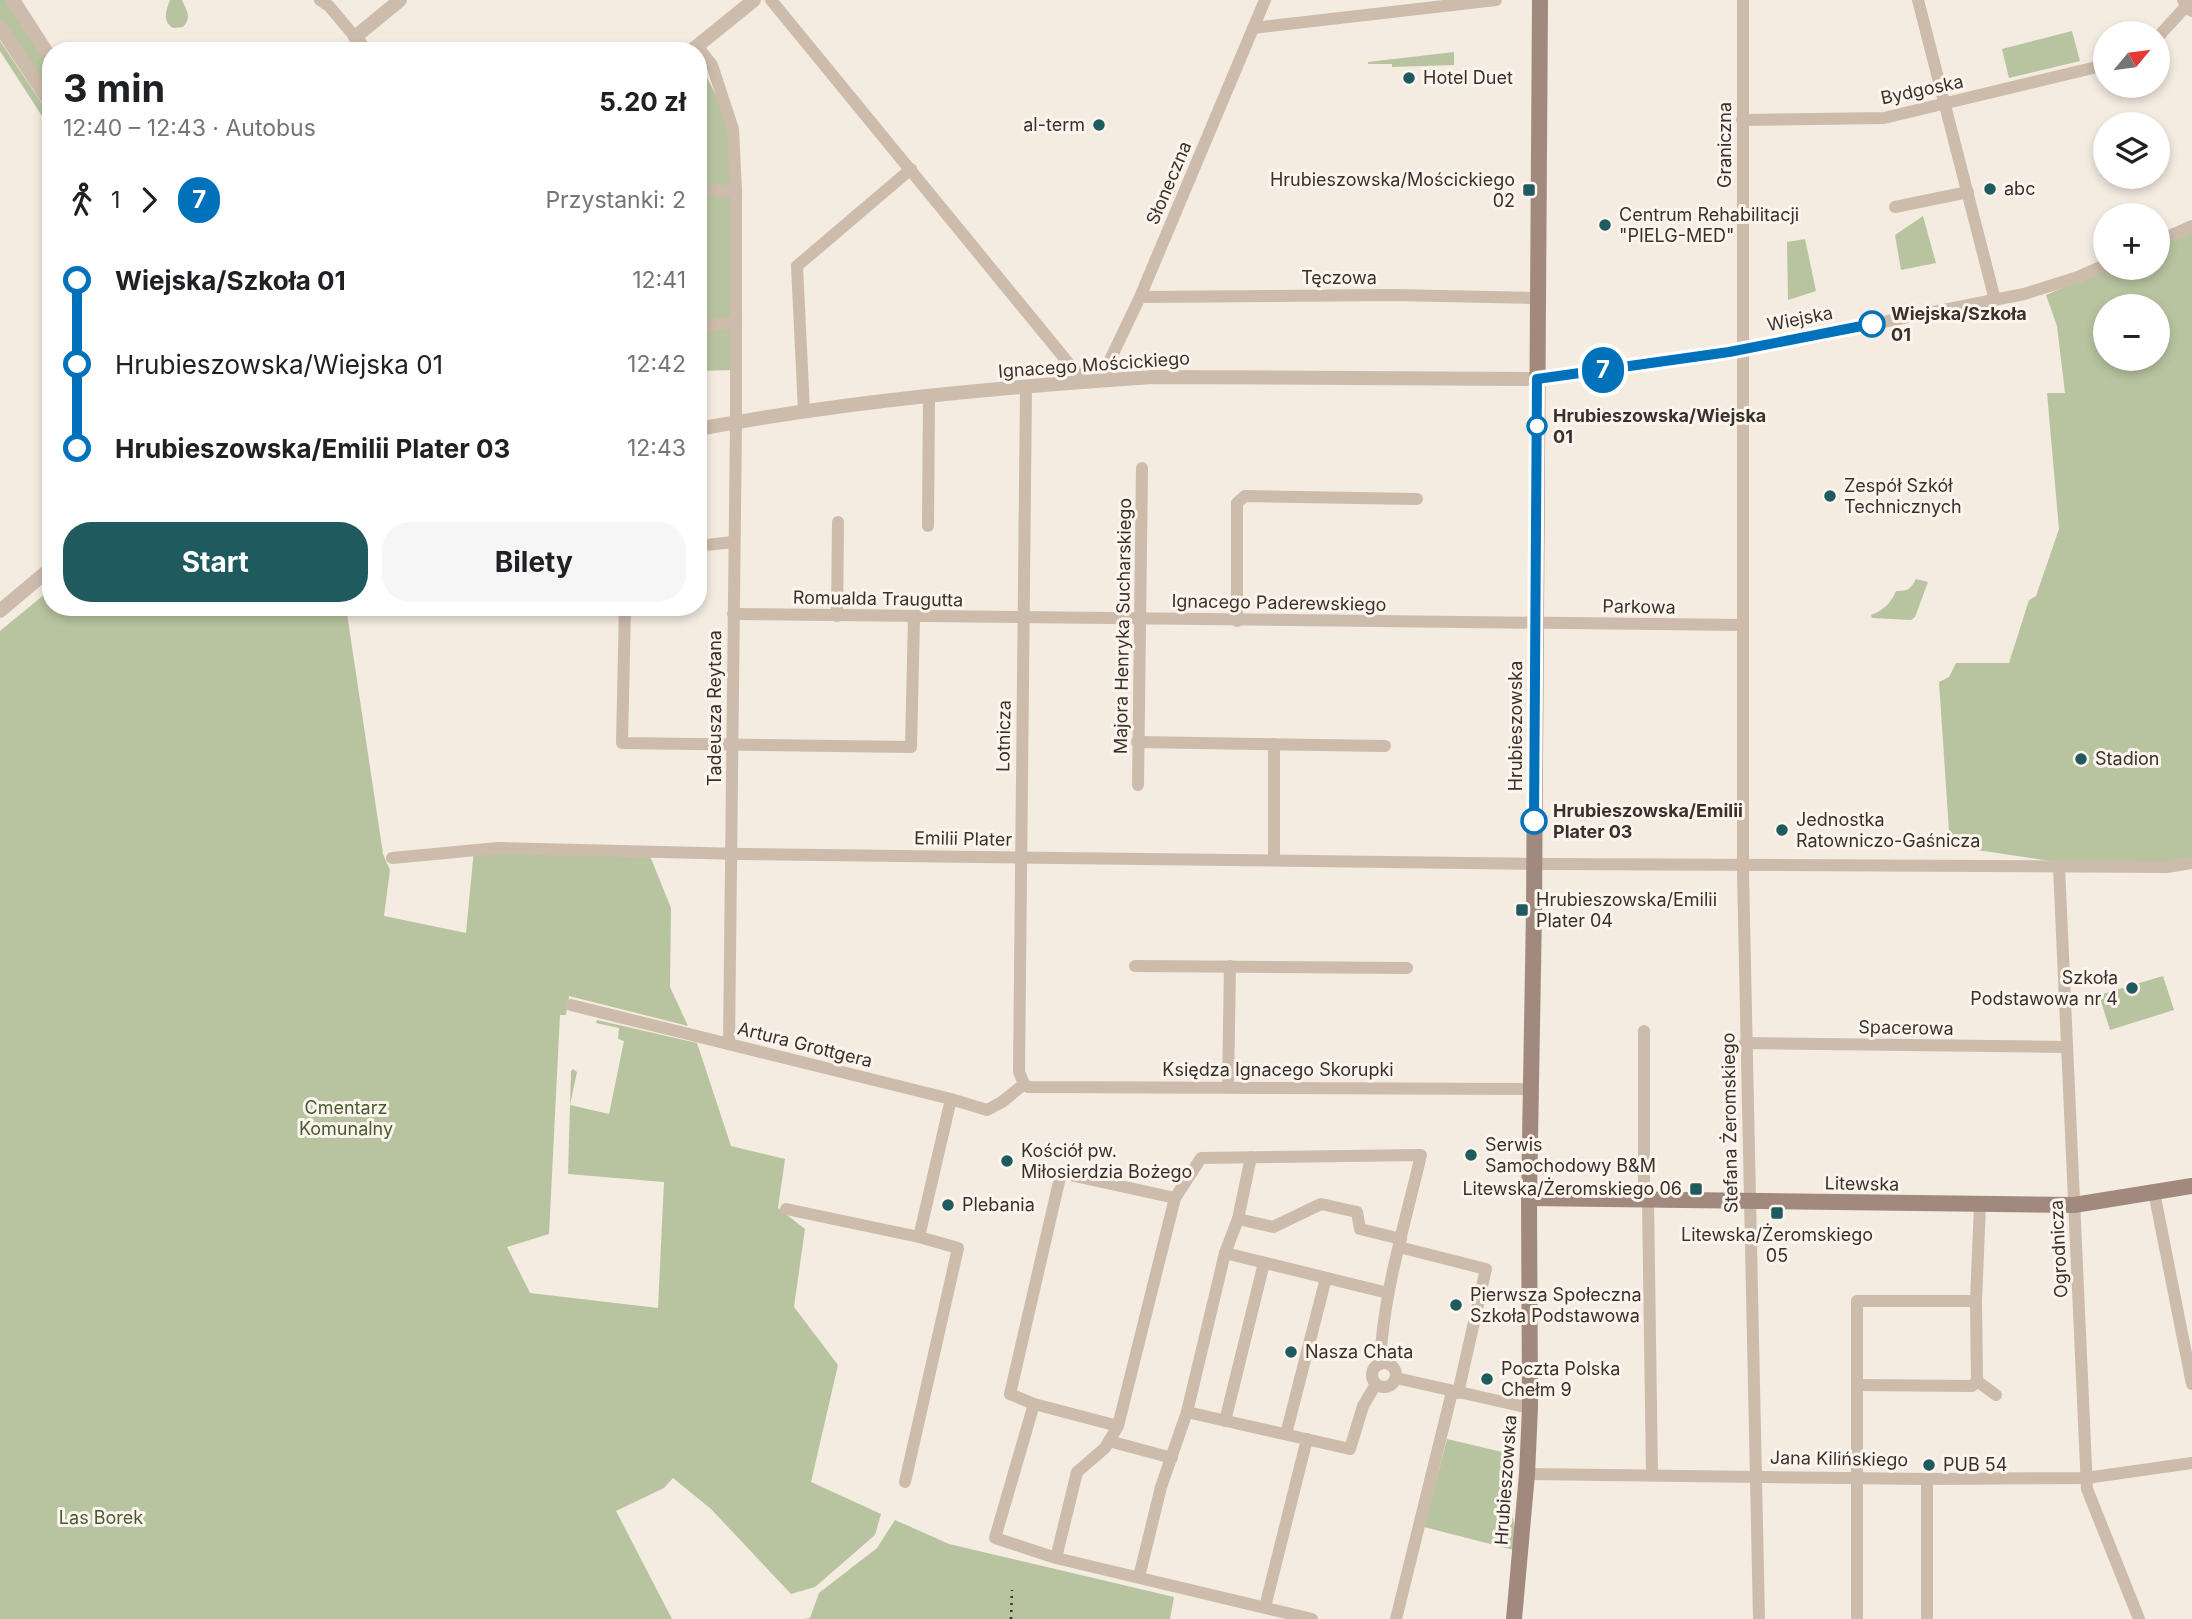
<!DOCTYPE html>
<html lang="pl">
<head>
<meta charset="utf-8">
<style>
	body { margin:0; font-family:Inter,sans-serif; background:#f6f6f6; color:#202124; height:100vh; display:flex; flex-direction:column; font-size:26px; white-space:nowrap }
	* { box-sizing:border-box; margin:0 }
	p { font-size:23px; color:#757577 }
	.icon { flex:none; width:38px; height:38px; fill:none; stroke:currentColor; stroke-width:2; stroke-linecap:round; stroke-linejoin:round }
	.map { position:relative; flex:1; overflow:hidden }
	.details { position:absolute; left:42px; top:42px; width:665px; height:574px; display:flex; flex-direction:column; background:#fff; border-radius:28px; box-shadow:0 4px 10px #0003 }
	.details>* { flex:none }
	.badge { padding:0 14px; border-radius:23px; font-size:24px; line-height:46px }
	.needle { width:46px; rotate:61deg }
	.tools { position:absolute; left:2093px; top:21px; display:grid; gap:14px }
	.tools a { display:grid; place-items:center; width:77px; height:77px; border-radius:50%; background:#fff; box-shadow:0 4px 10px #0003; font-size:35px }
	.map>.badge { position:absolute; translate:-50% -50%; box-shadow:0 0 0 4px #fff }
	.legs { display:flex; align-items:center; gap:10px; height:77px; padding:0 21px; font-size:23px }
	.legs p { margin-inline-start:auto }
	.headline { display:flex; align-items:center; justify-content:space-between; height:119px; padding:0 21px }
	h1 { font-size:38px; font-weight:700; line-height:52px }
	.action { display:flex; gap:14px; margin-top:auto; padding:14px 21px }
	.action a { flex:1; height:80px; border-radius:28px; background:#1f5a5e; color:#fff; font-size:28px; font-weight:700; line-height:80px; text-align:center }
	.action a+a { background:#f6f6f6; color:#202124 }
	ul { padding:0 21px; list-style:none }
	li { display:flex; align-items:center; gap:24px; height:84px; font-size:26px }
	li i { display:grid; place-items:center; width:10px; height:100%; margin:0 9px; background:currentColor }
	li i::after { content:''; width:18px; height:18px; margin:-9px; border:5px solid; border-radius:50%; background:#fff }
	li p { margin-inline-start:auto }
	li:first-child i { background:linear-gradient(#0000 50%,currentColor 0) }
	li:last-child i { background:linear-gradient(currentColor 50%,#0000 0) }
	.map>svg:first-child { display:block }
	.green { fill:#b8c4a0; fill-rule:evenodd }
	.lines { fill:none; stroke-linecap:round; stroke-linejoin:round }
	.minor { stroke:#cdbbac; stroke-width:12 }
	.tertiary { stroke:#cdbbac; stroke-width:14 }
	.secondary { stroke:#a18a7d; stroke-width:16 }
	.rail { stroke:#3b302b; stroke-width:2.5; stroke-dasharray:2 5; stroke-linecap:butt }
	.line-1-casing { stroke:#fff; stroke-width:16 }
	.line-1 { stroke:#0072bc; stroke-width:10 }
	.poi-dot { fill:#1f5a5e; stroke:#fbf5ee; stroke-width:2.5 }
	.stop-1-dot { fill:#fff; stroke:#0072bc; stroke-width:3.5 }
	.labels { text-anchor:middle; stroke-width:6; stroke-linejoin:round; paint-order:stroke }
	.poi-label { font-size:18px; fill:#3b302b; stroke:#fbf5ee; text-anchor:start }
	.street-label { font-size:18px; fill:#3b302b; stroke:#fbf5ee }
	.stop-label { font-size:18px; font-weight:bold; fill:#3b302b; stroke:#fbf5ee; text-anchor:start }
	.park-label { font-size:18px; fill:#4a5a2e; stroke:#fbf5ee }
</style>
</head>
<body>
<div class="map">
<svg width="2192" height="1619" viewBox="0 0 2192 1619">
	<rect width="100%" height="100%" fill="#f4ebe1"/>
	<g class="green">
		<path d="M0 0H6L51 69V97L0 21Z"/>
		<path d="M170 0H182C187 11 192 18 183 27L173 28C162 21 166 11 170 0Z"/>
		<path d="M2072 31 2080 61 2009 78 2002 49Z"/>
		<path d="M0 41 51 117V130L0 51Z"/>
		<path d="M1454 52V65L1392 67V64H1368V62Z"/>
		<path d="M700 64 733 129 736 370 698 371V65Z"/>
		<path d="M1923 216 1936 263 1901 270 1895 235Z"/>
		<path d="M2192 231V857L2184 861 2058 862 1950 846 1939 682 1949 677 1956 663H2009L2029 600 2036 596 2059 529 2047 393H2065L2057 326 2046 295 2108 268H2158V246ZM2105 306H2158V359H2105Z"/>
		<path d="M1805 239 1816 291 1788 300 1787 242Z"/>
		<path d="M1916 579 1928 582 1915 617 1911 620 1872 618 1871 615C1884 610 1891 603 1896 591 1907 591 1910 590 1916 579Z"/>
		<path d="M51 589V607H346L383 854 390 870 384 916 466 933 474 849 648 851 671 908 670 987 688 1026 569 996 566 1015H560L549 1234 507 1247 530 1293 658 1308 664 1182 568 1174 571 1071 573 1069 577 1072 570 1105 609 1114 624 1041 618 1039 619 1028 596 1023 597 1020 697 1043 731 1146 785 1159 778 1208 805 1229 794 1307 838 1365 811 1482 881 1514 875 1535 815 1587 791 1594 711 1509 673 1478 664 1488 616 1511 672 1619H0V631Z"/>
		<path d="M2163 976 2174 1010 2110 1030 2099 995Z"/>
		<path d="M1447 1439 1515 1455 1511 1508 1515 1529 1514 1550 1424 1527Z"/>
		<path d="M895 1520 949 1544 1174 1597 1170 1619H803L810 1618 819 1593 877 1548Z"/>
	</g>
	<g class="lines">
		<g class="minor">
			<path d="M320 0 329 6 355 37"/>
			<path d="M771 0 1084 382"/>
			<path d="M1743 0V872L1759 1619"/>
			<path d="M1918 0 1995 300"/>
			<path d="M1253 28 1496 0"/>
			<path d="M2158 37 2187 5"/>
			<path d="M697 46 712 65 733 129 736 191V422L729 1044"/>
			<path d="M1742 120 1884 118 2105 65"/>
			<path d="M698 192 704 190 736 191"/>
			<path d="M1895 207 1968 192"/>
			<path d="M2158 241 2192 226"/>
			<path d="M1140 297 1394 295 1538 298"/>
			<path d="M698 327 735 322"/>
			<path d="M1742 350 2024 294 2078 277 2105 265"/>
			<path d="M1109 380 1110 360 1140 297 1265 0"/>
			<path d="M804 411 797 266 911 169"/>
			<path d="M928 526 929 396"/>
			<path d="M698 546 733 542"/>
			<path d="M625 607 622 743 911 747 914 617"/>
			<path d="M733 614 1743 625"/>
			<path d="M837 616 838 522"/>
			<path d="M1237 621V503L1245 496 1417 499"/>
			<path d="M1137 742 1385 746"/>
			<path d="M1274 744V859"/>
			<path d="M1138 785 1142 468"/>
			<path d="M392 858 498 848 743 854 1549 864 2167 867 2192 863"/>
			<path d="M2059 867 2087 1489 2139 1619"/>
			<path d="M1135 966 1407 968"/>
			<path d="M571 1005 951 1099 987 1110 1002 1102 1024 1084"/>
			<path d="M1745 1043 2067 1047"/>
			<path d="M1024 1084 1019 1072 1026 387"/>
			<path d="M1024 1084 1028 1087 1532 1089"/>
			<path d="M1228 1087 1230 966"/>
			<path d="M2154 1192 2192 1384"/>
			<path d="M1175 1198 1201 1158 1421 1155C1405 1224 1383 1293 1380 1364"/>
			<path d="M1644 1201V1031"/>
			<path d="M1648 1201 1652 1475"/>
			<path d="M1980 1204 1976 1301 1977 1381 1996 1395"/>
			<path d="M786 1209 919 1237"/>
			<path d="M1238 1219 1273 1227 1321 1204 1357 1212 1360 1229 1401 1239"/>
			<path d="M1399 1247 1486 1269 1458 1393"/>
			<path d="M1225 1253 1388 1293"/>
			<circle cx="1384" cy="1375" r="12"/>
			<path d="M1396 1378 1530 1408"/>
			<path d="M1857 1385 1972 1386 1977 1381"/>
			<path d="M1034 1404 995 1538 1056 1558 1312 1619"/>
			<path d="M1187 1412 1350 1449 1363 1406 1376 1384"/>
			<path d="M1225 1421 1264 1263"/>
			<path d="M1286 1434 1326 1278"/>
			<path d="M1109 1441 1172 1458"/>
			<path d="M1527 1474 1927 1479 2086 1478 2192 1463"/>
			<path d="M1927 1479V1619"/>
			<path d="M905 1482 958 1248 919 1237 951 1099"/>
			<path d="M1056 1558 1077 1472 1105 1448 1118 1426 1175 1198 1061 1173 1010 1394 1034 1404 1118 1426"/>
			<path d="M1139 1577 1161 1487 1187 1412 1225 1253 1238 1219 1251 1157"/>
			<path d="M1265 1607 1307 1439"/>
			<path d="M1396 1619 1452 1392"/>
			<path d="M1857 1619V1301H1976"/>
		</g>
		<g class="tertiary">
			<path d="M13 0 51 59"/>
			<path d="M2184 0 2192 10"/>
			<path d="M0 27 51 104"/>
			<path d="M366 51 355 37 400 0"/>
			<path d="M691 51 754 0"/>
			<path d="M698 429C848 401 1001 387 1153 377L1537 379 1742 350"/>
			<path d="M0 611 51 568"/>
		</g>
		<g class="secondary">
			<path d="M1529 1198 2074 1205 2192 1186"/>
			<path d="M1514 1619 1527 1474 1530 1408 1529 1198 1534 911 1540 0"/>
		</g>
		<path class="rail" d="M1011 1619 1012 1590"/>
	</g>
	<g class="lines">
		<g class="line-1-casing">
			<path id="line-1" d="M1534 821 1537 379 1729 352 1872 324"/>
		</g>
		<use href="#line-1" class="line-1"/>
	</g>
	<g class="poi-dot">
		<circle cx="1409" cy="78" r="7"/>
		<circle cx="1099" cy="125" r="7"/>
		<circle cx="1990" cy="189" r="7"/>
		<rect x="1522" y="183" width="14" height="14" rx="3.5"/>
		<circle cx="1605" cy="225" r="7"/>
		<circle cx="1830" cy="496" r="7"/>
		<circle cx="2081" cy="759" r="7"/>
		<circle cx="1782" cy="830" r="7"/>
		<rect x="1515" y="903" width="14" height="14" rx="3.5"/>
		<circle cx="2132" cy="988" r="7"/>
		<circle cx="1471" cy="1155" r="7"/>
		<circle cx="1007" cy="1161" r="7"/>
		<rect x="1689" y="1182" width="14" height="14" rx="3.5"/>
		<circle cx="948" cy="1205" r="7"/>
		<rect x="1770" y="1206" width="14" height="14" rx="3.5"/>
		<circle cx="1456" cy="1305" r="7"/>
		<circle cx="1291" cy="1352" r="7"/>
		<circle cx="1487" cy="1379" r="7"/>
		<circle cx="1929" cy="1465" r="7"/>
	</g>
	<g class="stop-1-dot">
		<circle cx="1872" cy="324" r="12"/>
		<circle cx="1537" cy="426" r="9"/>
		<circle cx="1534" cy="821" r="12"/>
	</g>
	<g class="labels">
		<g class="poi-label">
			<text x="1423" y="84">Hotel Duet</text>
			<text x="1085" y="131" text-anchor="end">al-term</text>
			<text x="1515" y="186" text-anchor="end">Hrubieszowska/Mościckiego<tspan x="1515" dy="21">02</tspan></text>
			<text x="2004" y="195">abc</text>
			<text x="1619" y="221">Centrum Rehabilitacji<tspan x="1619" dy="21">"PIELG-MED"</tspan></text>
			<text x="1844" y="492">Zespół Szkół<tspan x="1844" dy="21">Technicznych</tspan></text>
			<text x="2095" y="765">Stadion</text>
			<text x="1796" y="826">Jednostka<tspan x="1796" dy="21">Ratowniczo-Gaśnicza</tspan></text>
			<text x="1536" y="906">Hrubieszowska/Emilii<tspan x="1536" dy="21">Plater 04</tspan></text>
			<text x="2118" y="984" text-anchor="end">Szkoła<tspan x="2118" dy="21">Podstawowa nr 4</tspan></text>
			<text x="1485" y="1151">Serwis<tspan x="1485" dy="21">Samochodowy B&amp;M</tspan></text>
			<text x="1021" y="1157">Kościół pw.<tspan x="1021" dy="21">Miłosierdzia Bożego</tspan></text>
			<text x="1682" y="1195" text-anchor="end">Litewska/Żeromskiego 06</text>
			<text x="962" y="1211">Plebania</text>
			<text x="1777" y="1241" text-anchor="middle">Litewska/Żeromskiego<tspan x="1777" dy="21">05</tspan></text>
			<text x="1470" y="1301">Pierwsza Społeczna<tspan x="1470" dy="21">Szkoła Podstawowa</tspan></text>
			<text x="1305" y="1358">Nasza Chata</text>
			<text x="1501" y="1375">Poczta Polska<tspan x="1501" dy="21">Chełm 9</tspan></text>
			<text x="1943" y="1471">PUB 54</text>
		</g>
		<g class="street-label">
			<text transform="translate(1922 90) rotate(-12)" y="6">Bydgoska</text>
			<text transform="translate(1725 145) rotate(-90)" y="6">Graniczna</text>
			<text transform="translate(1169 183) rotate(-67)" y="6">Słoneczna</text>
			<text x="1339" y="284">Tęczowa</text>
			<text transform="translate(1800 319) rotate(-11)" y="6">Wiejska</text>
			<text transform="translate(1094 365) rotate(-4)" y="6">Ignacego Mościckiego</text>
			<text transform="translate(878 599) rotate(1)" y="6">Romualda Traugutta</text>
			<text transform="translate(1279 603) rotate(1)" y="6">Ignacego Paderewskiego</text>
			<text transform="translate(1639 607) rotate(1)" y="6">Parkowa</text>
			<text transform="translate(1123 626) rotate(-89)" y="6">Majora Henryka Sucharskiego</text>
			<text transform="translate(715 708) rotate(-90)" y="6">Tadeusza Reytana</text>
			<text transform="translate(1516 726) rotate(-90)" y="6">Hrubieszowska</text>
			<text transform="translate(1004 736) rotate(-89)" y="6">Lotnicza</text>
			<text transform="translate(963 839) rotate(1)" y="6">Emilii Plater</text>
			<text transform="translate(1906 1028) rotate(1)" y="6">Spacerowa</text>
			<text transform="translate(805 1045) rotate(14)" y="6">Artura Grottgera</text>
			<text x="1278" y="1076">Księdza Ignacego Skorupki</text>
			<text transform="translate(1730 1123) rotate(-91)" y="6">Stefana Żeromskiego</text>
			<text transform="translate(1862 1184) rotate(1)" y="6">Litewska</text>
			<text transform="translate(2059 1249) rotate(-93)" y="6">Ogrodnicza</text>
			<text transform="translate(1839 1459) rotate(1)" y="6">Jana Kilińskiego</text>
			<text transform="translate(1506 1480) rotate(-86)" y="6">Hrubieszowska</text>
		</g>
		<g class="stop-label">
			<text x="1891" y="320">Wiejska/Szkoła<tspan x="1891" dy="21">01</tspan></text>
			<text x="1553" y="422">Hrubieszowska/Wiejska<tspan x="1553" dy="21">01</tspan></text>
			<text x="1553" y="817">Hrubieszowska/Emilii<tspan x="1553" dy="21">Plater 03</tspan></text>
		</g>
		<g class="park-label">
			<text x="346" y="1114">Cmentarz<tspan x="346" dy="21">Komunalny</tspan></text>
			<text x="101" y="1524">Las Borek</text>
		</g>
	</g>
</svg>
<div class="tools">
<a><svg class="needle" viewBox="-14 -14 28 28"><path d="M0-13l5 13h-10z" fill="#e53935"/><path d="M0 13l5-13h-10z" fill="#757577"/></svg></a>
<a><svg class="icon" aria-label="layers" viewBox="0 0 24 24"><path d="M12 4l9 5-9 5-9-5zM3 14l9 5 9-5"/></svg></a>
<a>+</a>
<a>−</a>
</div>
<b class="badge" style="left:1603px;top:370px;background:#0072bc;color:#fff">7</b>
<section class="details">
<div class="headline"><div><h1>3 min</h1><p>12:40 – 12:43 · Autobus</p></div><b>5.20 zł</b></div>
<div class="legs"><svg class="icon" aria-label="walk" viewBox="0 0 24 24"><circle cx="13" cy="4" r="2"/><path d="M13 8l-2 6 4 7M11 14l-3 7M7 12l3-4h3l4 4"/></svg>1<svg class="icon" aria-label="forward" viewBox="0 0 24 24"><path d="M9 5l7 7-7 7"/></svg><b class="badge" style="background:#0072bc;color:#fff">7</b><p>Przystanki: 2</p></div>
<ul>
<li><i style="color:#0072bc"></i><b>Wiejska/Szkoła 01</b><p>12:41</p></li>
<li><i style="color:#0072bc"></i><span>Hrubieszowska/Wiejska 01</span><p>12:42</p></li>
<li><i style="color:#0072bc"></i><b>Hrubieszowska/Emilii Plater 03</b><p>12:43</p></li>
</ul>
<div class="action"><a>Start</a><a>Bilety</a></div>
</section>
</div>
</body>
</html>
